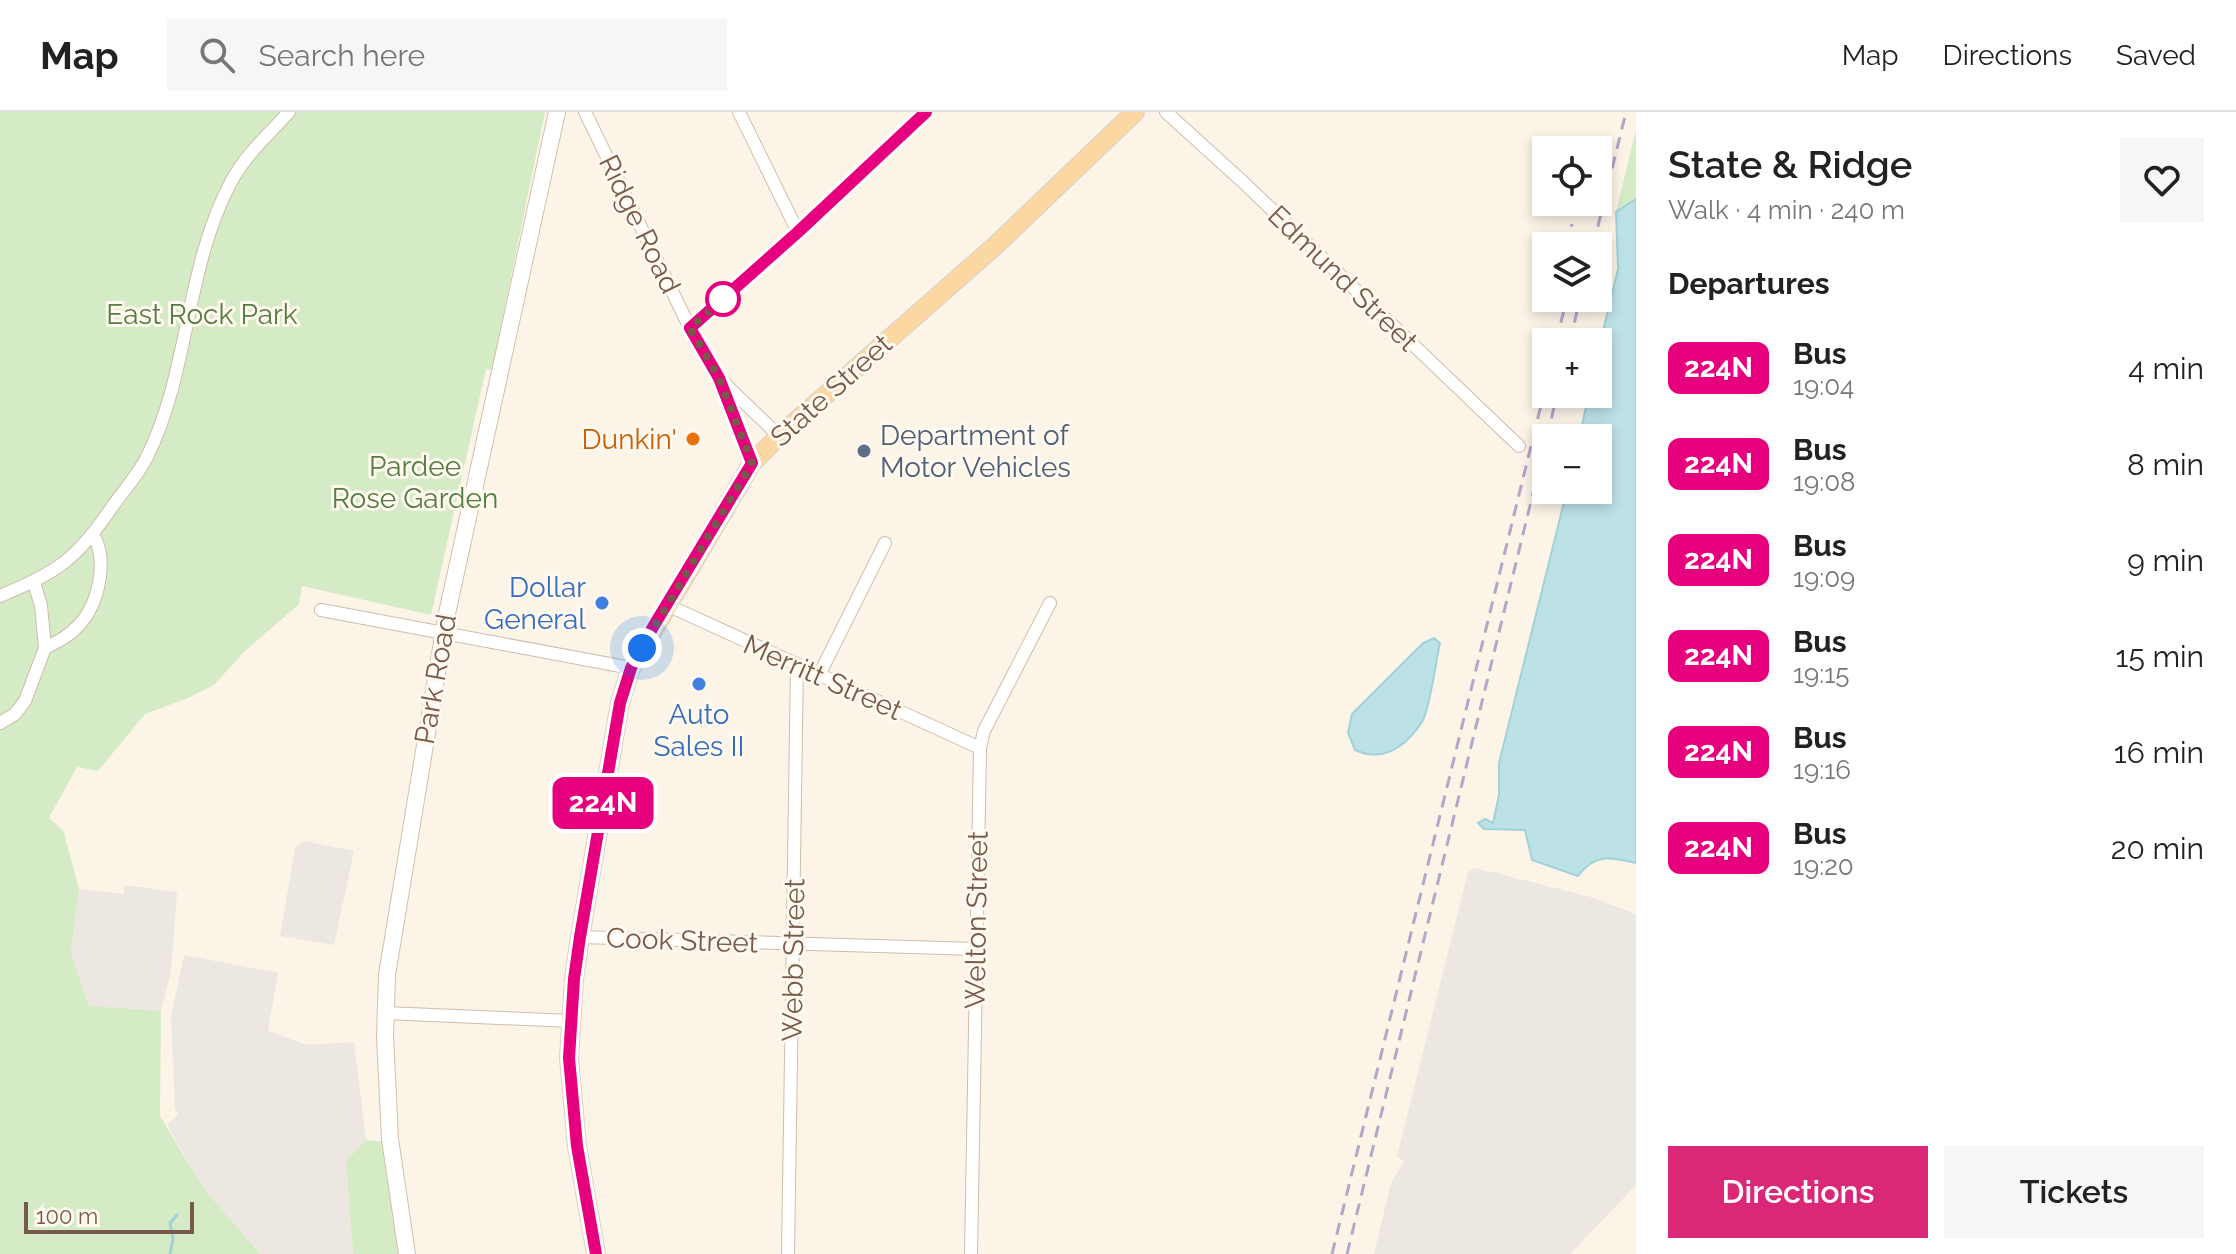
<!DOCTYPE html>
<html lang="en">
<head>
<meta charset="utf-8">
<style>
	body { margin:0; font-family:Raleway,sans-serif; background:#f6f6f6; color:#222; height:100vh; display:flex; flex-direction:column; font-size:30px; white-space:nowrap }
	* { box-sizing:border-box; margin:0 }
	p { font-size:26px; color:#767676 }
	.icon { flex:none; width:44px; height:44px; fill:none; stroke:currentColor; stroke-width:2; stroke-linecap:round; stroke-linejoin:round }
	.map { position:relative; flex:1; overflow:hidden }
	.drawer { display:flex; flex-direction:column; background:#fff; width:600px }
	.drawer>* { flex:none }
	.badge { padding:0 16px; border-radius:12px; font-size:28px; line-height:52px }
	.buttons { position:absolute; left:1532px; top:24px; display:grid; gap:16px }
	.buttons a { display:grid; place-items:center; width:80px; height:80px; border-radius:0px; background:#fff; box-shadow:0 4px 12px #0003; font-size:40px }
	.scale { position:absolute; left:24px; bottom:20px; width:170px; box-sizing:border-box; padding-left:8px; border:4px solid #775a4b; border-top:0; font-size:22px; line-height:28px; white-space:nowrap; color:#775a4b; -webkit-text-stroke:6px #fff8ee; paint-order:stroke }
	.you { position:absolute; width:40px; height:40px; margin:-20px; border:6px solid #fff; border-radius:50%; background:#1a73e8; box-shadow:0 0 0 12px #1a73e833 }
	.map>.badge { position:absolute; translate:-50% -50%; box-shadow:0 0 0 4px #fff }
	h2 { padding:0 32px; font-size:30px; line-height:72px }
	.round { display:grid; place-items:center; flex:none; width:84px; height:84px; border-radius:0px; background:#f6f6f6 }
	.head { display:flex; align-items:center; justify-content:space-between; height:136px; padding:0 32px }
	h1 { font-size:38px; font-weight:600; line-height:60px }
	.button { display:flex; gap:16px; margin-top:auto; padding:16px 32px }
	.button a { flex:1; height:92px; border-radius:0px; background:#db2777; color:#fff; font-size:32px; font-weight:600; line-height:92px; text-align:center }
	.button a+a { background:#f6f6f6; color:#222 }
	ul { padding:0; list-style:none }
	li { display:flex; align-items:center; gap:24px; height:96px; padding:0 32px }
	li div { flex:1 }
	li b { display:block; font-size:30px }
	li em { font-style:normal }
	li .badge { min-width:88px; font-weight:700; text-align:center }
	header { display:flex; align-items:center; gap:48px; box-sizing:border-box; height:112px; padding:0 40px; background:#fff; border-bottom:2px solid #e0e0e0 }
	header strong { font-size:38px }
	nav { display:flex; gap:44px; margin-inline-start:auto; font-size:28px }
	.search { width:560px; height:72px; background:#f6f6f6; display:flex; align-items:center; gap:20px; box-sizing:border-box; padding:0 28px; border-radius:0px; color:#767676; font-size:30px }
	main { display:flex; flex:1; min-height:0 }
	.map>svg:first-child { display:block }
	.industrial { fill:#ede7e1 }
	.green { fill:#d5ebc6 }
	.water { fill:#bce1e7; stroke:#a2d1d9; stroke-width:2 }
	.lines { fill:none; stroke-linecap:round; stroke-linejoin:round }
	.stream { stroke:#a2d1d9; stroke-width:3 }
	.street-casing { stroke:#cfbcad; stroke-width:14 }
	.secondary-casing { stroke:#d4bead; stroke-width:18 }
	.primary-casing { stroke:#d9d1cd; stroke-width:20 }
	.street { stroke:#fff; stroke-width:12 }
	.secondary { stroke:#fff; stroke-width:16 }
	.primary { stroke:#fbd8a1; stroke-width:18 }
	.rail { stroke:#b7a5c7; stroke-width:3; stroke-dasharray:12 8; stroke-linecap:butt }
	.line-casing { stroke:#fff; stroke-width:18 }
	.line { stroke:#e6007e; stroke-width:12 }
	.walk { stroke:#775a4b; stroke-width:8; stroke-dasharray:0 14.4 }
	.stop-dot { fill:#fff; stroke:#e6007e; stroke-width:4 }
	.food-dot { fill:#e8710a; stroke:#fff8ee; stroke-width:3 }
	.service-dot { fill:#5c6f8a; stroke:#fff8ee; stroke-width:3 }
	.shop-dot { fill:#3f7fe0; stroke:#fff8ee; stroke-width:3 }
	.labels { text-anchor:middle; stroke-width:6; stroke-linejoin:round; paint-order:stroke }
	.street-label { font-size:28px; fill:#775a4b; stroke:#fff8ee }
	.park-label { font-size:28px; fill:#547d42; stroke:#fff8ee }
	.service-label { font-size:28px; fill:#4e5e75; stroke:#fff8ee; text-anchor:start }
	.food-label { font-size:28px; fill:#c56008; stroke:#fff8ee; text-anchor:end }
	.shop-label { font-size:28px; fill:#366cbe; stroke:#fff8ee; text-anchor:end }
</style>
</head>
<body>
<header>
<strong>Map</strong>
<div class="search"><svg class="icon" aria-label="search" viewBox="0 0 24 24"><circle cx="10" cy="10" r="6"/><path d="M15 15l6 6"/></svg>Search here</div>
<nav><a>Map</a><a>Directions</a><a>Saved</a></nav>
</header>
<main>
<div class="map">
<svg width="1636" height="1142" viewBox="0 0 1636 1142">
	<rect width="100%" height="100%" fill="#fdf4e8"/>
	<g class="industrial">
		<path d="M305 729 354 739 334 833 280 824 295 736Z"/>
		<path d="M1476 756 1591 785 1636 802V1073L1570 1142H1374L1391 1071 1404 1050 1397 1044 1468 760Z"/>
		<path d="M125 773 177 780 171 860 161 899 90 895 71 841 79 777 123 782Z"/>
		<path d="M184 843 278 861 268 919 308 933 354 930 366 1028 346 1049 353 1142H260L204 1077 167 1013 178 1003 175 997 171 905Z"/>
	</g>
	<g class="green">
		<path d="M0 0H545L492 258 486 257 431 503 302 474 299 492 244 540 214 573 188 586 145 602 98 659 77 655 49 706 63 718 79 777 71 841 89 894 161 899 160 1004 204 1077 260 1142H0Z"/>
		<path d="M1636 18V87L1616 100Z"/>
		<path d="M366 1028 388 1030 400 1142H353L346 1049Z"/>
	</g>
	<g class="water">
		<path d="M1636 87V751C1610 745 1595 741 1578 764L1532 748 1525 718 1484 717 1478 711 1485 707 1493 711 1499 683V651L1567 378H1598V326H1579L1589 282H1598V239L1618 157 1616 100Z"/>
		<path d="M1434 526 1440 531C1436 548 1430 597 1422 610 1406 634 1384 651 1355 638L1348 621 1352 602 1423 531Z"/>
	</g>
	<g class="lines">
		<path class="stream" d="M170 1142 173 1127 170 1111 177 1103"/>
		<g class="street-casing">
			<g id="street">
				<path d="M585 0 690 216 719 266 752 351"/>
				<path d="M739 0 798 120"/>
				<path d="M1166 0 1243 70 1519 334"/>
				<path d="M690 216 798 120 926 0"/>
				<path d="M723 270 779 324"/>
				<path d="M0 484C58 460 77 447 112 395 124 378 138 363 147 345 190 258 185 156 231 70 246 42 268 23 289 0"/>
				<path d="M667 493 980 636"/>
				<path d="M321 498 631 556"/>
				<path d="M45 536C57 530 69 524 78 514 98 494 109 448 93 423"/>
				<path d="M819 563 885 431"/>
				<path d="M0 611 15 602 25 589 45 536 41 494 34 470"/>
				<path d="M580 825 976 837"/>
				<path d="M385 901 571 909"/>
				<path d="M788 1142 797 553"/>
				<path d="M971 1142 980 636 984 619 1050 491"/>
			</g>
		</g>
		<g class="secondary-casing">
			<path id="secondary" d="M407 1142 390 1027 385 925 387 863 446 506 557 0"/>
		</g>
		<g class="primary-casing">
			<path id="primary" d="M596 1142 577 1034 569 946 574 867 580 825 620 591 631 556 752 351 779 324 996 133 1135 0"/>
		</g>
		<use href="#street" class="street"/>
		<use href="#secondary" class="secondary"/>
		<use href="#primary" class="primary"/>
		<g class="rail">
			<path d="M1567 134 1572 112"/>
			<path d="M1593 134 1626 0"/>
			<path d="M1556 230 1567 186"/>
			<path d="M1570 230 1580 186"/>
			<path d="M1539 283 1546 238"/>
			<path d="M1547 326 1557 282"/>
			<path d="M1332 1142 1546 273"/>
			<path d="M1347 1142 1546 328"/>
		</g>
	</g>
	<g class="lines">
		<g class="line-casing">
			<path id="line" d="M596 1142 577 1034 569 946 574 867 580 825 620 591 631 556 653 515 752 351 719 266 690 216 798 120 926 0"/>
		</g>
		<use href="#line" class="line"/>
		<path class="walk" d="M642 536 752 351 719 266 690 216 723 187"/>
	</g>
	<circle class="stop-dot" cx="723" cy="187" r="16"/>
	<circle class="food-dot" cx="693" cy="327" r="8"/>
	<circle class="service-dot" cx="864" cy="339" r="8"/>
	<g class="shop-dot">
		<circle cx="602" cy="491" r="8"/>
		<circle cx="699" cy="572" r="8"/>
	</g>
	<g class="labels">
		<g class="street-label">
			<text transform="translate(640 112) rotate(64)" y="10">Ridge Road</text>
			<text transform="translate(1343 166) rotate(44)" y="10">Edmund Street</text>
			<text transform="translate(831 278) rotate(-42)" y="10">State Street</text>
			<text transform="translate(823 565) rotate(24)" y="10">Merritt Street</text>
			<text transform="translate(435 567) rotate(-80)" y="10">Park Road</text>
			<text transform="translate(976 808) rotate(-89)" y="10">Welton Street</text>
			<text transform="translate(682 828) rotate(2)" y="10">Cook Street</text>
			<text transform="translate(793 848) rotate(-89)" y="10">Webb Street</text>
		</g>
		<g class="park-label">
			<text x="202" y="212">East Rock Park</text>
			<text x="415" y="364">Pardee<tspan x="415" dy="32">Rose Garden</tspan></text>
		</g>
		<g class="service-label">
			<text x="880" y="333">Department of<tspan x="880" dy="32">Motor Vehicles</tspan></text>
		</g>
		<g class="food-label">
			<text x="677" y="337">Dunkin'</text>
		</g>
		<g class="shop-label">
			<text x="586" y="485">Dollar<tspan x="586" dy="32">General</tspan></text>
			<text x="699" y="612" text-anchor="middle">Auto<tspan x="699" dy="32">Sales II</tspan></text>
		</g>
	</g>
</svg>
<div class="buttons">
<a><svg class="icon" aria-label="locate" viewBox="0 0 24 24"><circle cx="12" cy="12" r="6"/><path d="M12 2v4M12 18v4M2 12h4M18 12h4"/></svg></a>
<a><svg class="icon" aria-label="layers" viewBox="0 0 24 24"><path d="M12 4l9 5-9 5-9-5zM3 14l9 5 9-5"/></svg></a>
<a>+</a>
<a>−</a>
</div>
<div class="scale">100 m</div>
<div class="you" style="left:642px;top:536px"></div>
<b class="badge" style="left:603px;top:691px;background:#e6007e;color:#fff">224N</b>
</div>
<section class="drawer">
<div class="head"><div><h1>State &amp; Ridge</h1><p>Walk · 4 min · 240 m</p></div><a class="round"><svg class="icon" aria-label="heart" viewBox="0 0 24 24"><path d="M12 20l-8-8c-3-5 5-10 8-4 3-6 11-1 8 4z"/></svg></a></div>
<h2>Departures</h2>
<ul>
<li><span class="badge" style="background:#e6007e;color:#fff">224N</span><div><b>Bus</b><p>19:04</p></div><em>4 min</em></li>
<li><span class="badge" style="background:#e6007e;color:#fff">224N</span><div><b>Bus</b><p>19:08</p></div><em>8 min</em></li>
<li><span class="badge" style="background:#e6007e;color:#fff">224N</span><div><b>Bus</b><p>19:09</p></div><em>9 min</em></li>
<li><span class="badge" style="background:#e6007e;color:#fff">224N</span><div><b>Bus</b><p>19:15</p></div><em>15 min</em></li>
<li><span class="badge" style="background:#e6007e;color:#fff">224N</span><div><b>Bus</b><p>19:16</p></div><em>16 min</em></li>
<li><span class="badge" style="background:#e6007e;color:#fff">224N</span><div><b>Bus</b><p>19:20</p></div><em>20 min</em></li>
</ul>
<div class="button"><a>Directions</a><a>Tickets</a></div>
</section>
</main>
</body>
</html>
